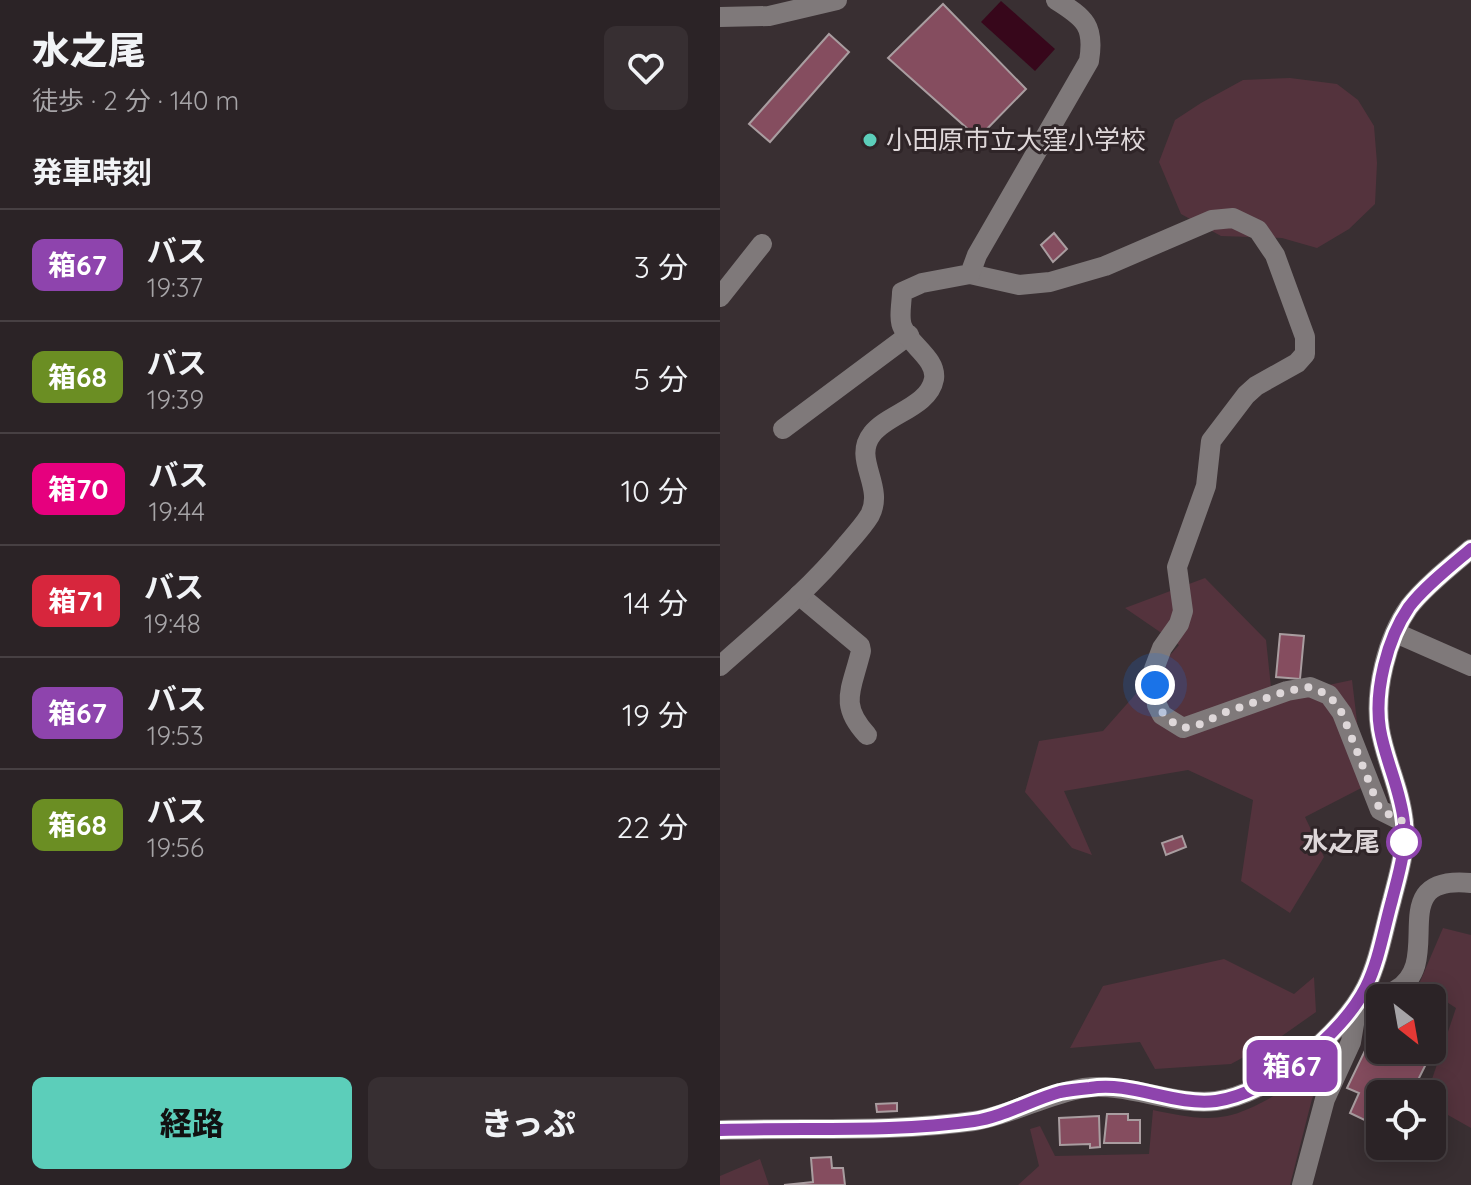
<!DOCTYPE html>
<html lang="ja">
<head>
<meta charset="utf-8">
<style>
	body { margin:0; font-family:Quicksand,"Noto Sans JP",sans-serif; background:#372f32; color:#f1f3f6; height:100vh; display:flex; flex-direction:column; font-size:30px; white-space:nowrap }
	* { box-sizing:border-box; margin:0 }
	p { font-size:26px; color:#a6a4a7 }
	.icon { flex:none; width:44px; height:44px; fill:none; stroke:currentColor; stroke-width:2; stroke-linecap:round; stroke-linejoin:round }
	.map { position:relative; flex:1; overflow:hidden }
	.details { display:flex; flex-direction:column; background:#2b2326; width:720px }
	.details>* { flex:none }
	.badge { padding:0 16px; border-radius:12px; font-size:28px; line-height:52px }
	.needle { width:52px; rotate:149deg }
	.buttons { position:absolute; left:646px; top:984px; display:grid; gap:16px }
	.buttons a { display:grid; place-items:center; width:80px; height:80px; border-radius:12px; background:#2b2326; box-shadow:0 4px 20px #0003,0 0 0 2px #474043; font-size:40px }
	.you { position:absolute; width:40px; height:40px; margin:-20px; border:6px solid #fff; border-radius:50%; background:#1a73e8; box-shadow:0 0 0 12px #1a73e833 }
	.map>.badge { position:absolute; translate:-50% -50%; box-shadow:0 0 0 4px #fff }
	h2 { padding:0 32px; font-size:30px; line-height:72px }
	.round { display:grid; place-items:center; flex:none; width:84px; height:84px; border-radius:12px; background:#372f32 }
	.overview { display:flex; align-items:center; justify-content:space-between; height:136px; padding:0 32px }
	h1 { font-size:38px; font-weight:800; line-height:60px }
	.primary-button { display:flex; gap:16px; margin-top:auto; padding:16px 32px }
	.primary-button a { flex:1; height:92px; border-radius:12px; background:#5cceba; color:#111; font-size:32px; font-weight:800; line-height:92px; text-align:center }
	.primary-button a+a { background:#372f32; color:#f1f3f6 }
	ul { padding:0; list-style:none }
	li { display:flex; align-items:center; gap:24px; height:112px; padding:0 32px; border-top:2px solid #474043 }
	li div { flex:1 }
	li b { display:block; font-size:30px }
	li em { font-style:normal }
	li .badge { min-width:88px; font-weight:700; text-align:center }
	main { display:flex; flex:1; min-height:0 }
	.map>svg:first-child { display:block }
	.green { fill:#54333d }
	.water { fill:#37071b }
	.building { fill:#854d5f; stroke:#a99da0; stroke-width:2 }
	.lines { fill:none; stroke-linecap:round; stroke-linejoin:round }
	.minor { stroke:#7f797a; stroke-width:20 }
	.line-casing { stroke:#fff; stroke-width:18 }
	.line { stroke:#8e44ad; stroke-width:12 }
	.walk { stroke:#ded7d9; stroke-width:8; stroke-dasharray:0 14.4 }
	.poi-dot { fill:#5cceba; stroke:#2f2528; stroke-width:3 }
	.stop-dot { fill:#fff; stroke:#8e44ad; stroke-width:4 }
	.labels { text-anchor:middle; stroke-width:6; stroke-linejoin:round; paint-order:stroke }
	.poi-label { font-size:26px; fill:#ded7d9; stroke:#2f2528; text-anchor:start }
	.stop-label { font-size:26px; font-weight:bold; fill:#ded7d9; stroke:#2f2528; text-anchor:end }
</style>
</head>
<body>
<main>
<section class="details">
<div class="overview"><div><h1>水之尾</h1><p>徒歩 · 2 分 · 140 m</p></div><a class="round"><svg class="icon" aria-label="heart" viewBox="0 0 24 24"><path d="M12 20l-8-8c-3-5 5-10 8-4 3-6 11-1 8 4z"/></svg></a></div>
<h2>発車時刻</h2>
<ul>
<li><span class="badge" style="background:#8e44ad;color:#fff">箱67</span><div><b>バス</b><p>19:37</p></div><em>3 分</em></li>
<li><span class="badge" style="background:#6b8e23;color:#fff">箱68</span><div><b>バス</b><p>19:39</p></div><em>5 分</em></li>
<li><span class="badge" style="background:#e6007e;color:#fff">箱70</span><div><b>バス</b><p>19:44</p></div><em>10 分</em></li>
<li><span class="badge" style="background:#d7263d;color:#fff">箱71</span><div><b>バス</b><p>19:48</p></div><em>14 分</em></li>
<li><span class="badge" style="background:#8e44ad;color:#fff">箱67</span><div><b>バス</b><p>19:53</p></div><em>19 分</em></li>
<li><span class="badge" style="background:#6b8e23;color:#fff">箱68</span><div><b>バス</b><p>19:56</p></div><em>22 分</em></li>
</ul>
<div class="primary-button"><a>経路</a><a>きっぷ</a></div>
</section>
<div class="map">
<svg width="751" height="1185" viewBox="0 0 751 1185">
	<rect width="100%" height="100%" fill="#392f32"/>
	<g class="green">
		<path d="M570 78 617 84 638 100 654 126 657 163 655 204 629 229 597 248 562 238 501 236 461 214 439 162 455 120 481 103 523 80Z"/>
		<path d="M485 578 546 640 552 697 632 680 638 730 653 782 585 817 604 857 570 913 521 881 533 800 468 770 344 791 372 855 352 848 305 792 319 741 383 731 459 645 405 608Z"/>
		<path d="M723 928 751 935V1128L712 1106V1094H707L736 1008 699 984Z"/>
		<path d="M504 959 574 994 594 977 596 1012 559 1038 511 1064 435 1069 420 1042 350 1048 383 986Z"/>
		<path d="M610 1059 592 1099 570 1185H298L319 1166 310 1129 320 1126 335 1156 429 1154 433 1110C457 1115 482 1121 507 1116 539 1109 583 1078 610 1059Z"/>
		<path d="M40 1159 49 1185H0V1176Z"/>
	</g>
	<path class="water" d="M281 1 335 49 315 71 261 22Z"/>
	<g class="building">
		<path d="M223 4 306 89 258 138 168 58Z"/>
		<path d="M109 34 129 52 50 142 29 124Z"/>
		<path d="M334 233 347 249 333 262 321 245Z"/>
		<path d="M560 634 584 636 580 679 556 677Z"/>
		<path d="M462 836 466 847 446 855 442 843Z"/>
		<path d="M712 1000 726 1008 718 1022 712 1019Z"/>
		<path d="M652 1036 660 1040V1050H681L707 1062 691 1094H660V1120L657 1126 630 1113 639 1093 627 1088Z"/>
		<path d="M177 1103V1111L157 1112 156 1104Z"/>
		<path d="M387 1114H408V1120H420V1143H384Z"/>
		<path d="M379 1116 380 1147 370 1148V1144L340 1145 339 1118Z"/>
		<path d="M111 1157 112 1168H123L125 1185H64L93 1182 91 1158Z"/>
	</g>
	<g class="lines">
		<g class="minor">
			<path d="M0 17 49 16 117 0"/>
			<path d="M250 274 299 285 330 282 385 266 492 220 513 218 538 230 555 255 585 337V354L577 363 536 386 526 395 491 441 486 486 457 567 463 611 459 624 442 648 434 669 437 705 442 715 463 728 567 691 590 687 609 695 622 713 660 810 684 822"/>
			<path d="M0 297 42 244"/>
			<path d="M63 429 189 335"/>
			<path d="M79 595 140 646 141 651C132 689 118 704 147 735"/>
			<path d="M676 633 751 666"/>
			<path d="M0 666C44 627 90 589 127 544 135 535 144 525 150 515 165 486 132 459 152 434 167 414 209 407 214 379 217 359 190 345 183 328 178 319 182 302 182 292L202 283 250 274 257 255 369 61C375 26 365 18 336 0"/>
			<path d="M646 988 657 995C663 994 671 993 676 990 727 961 661 874 751 883"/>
			<path d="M0 1130C86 1127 167 1133 254 1121 292 1115 326 1094 364 1088 409 1082 451 1106 496 1101 549 1094 622 1035 646 987 659 960 664 929 672 900 678 876 687 848 684 823 681 790 665 760 660 729 654 691 667 638 689 607 704 587 732 565 751 549"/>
			<path d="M582 1185 605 1099 631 1042 637 1006"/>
		</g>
	</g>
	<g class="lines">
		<g class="line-casing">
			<path id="line" d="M0 1130C86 1127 168 1133 254 1121 283 1117 311 1100 340 1092 350 1090 360 1089 370 1088 412 1081 453 1106 496 1101 549 1094 622 1035 646 987 659 961 664 928 672 900 678 876 687 848 684 823 681 790 665 760 660 729 654 691 667 639 689 607 704 587 732 565 751 549"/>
		</g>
		<use href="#line" class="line"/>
		<path class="walk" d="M435 685C437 708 442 718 463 728L476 726 506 712 567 691 590 687 609 695 622 713 660 810 684 822V845V842"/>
	</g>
	<circle class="poi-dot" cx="150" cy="140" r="8"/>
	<circle class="stop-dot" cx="684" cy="842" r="16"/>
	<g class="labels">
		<g class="poi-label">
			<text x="166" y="149">小田原市立大窪小学校</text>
		</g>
		<g class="stop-label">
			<text x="660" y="851">水之尾</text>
		</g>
	</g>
</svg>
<div class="buttons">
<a><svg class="needle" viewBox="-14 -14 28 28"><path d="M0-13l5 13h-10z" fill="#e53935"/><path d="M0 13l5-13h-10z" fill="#a6a4a7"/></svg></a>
<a><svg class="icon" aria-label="locate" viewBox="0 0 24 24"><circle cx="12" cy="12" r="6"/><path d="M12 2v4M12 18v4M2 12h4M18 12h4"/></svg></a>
</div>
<div class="you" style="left:435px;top:685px"></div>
<b class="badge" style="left:572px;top:1066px;background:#8e44ad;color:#fff">箱67</b>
</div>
</main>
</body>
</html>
